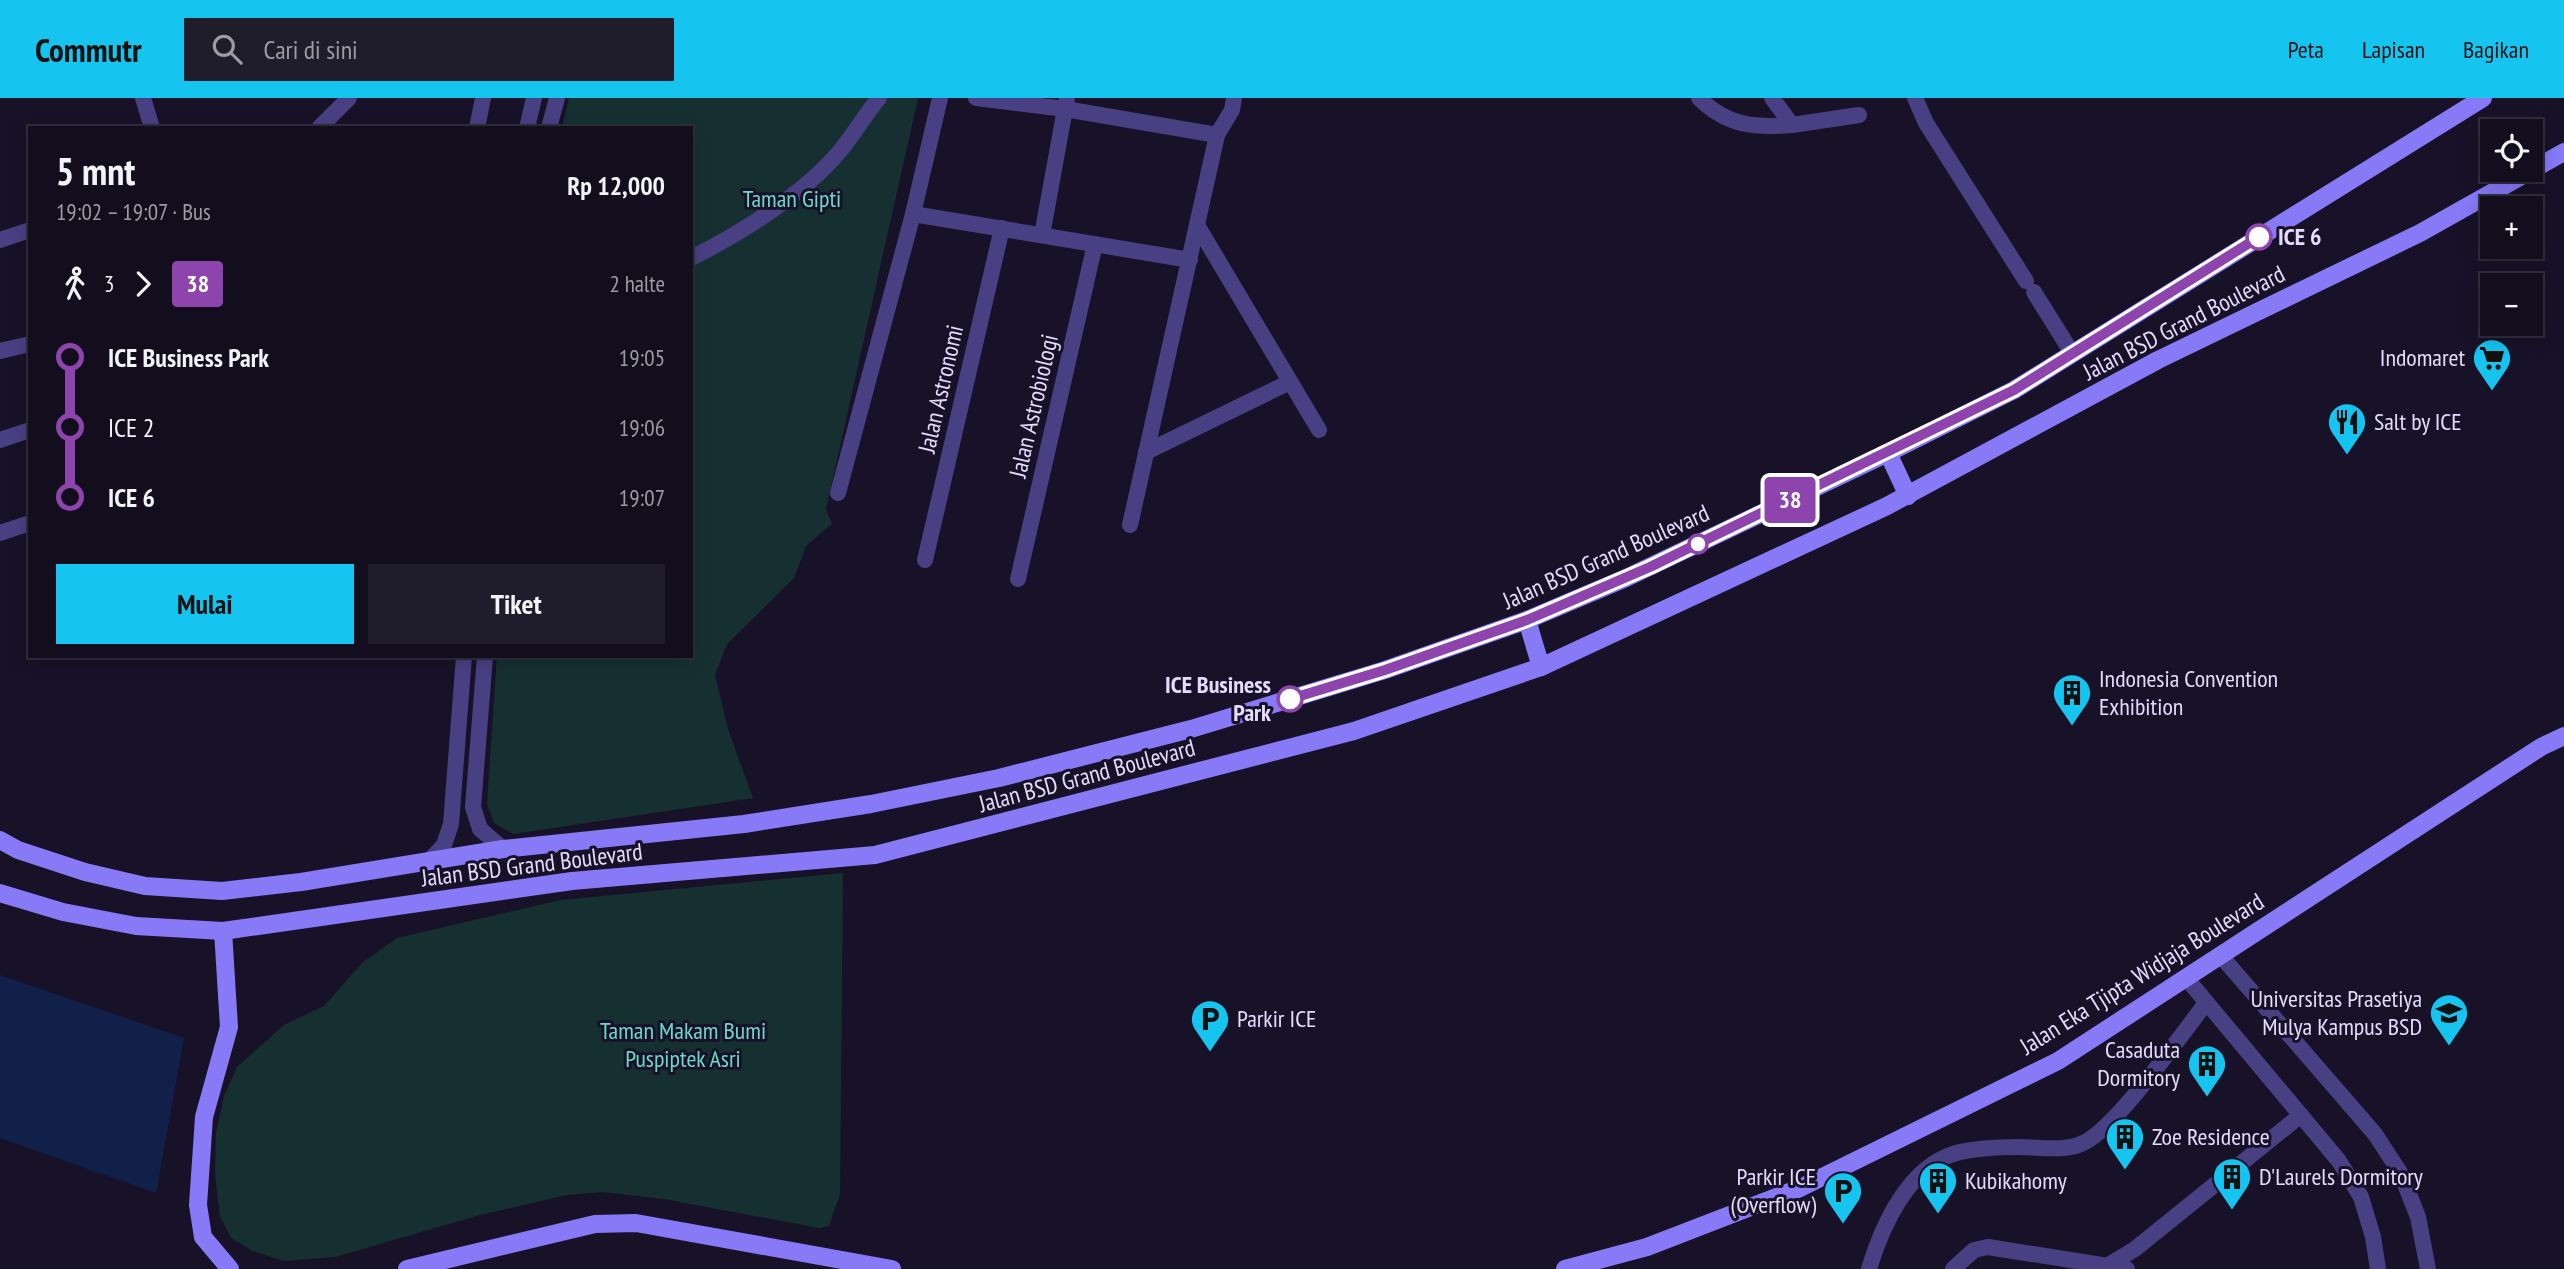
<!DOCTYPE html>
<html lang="id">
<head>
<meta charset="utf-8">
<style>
	body { margin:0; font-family:"PT Sans Narrow",sans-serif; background:#1f1c2b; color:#f1f3f6; height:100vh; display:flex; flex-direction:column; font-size:26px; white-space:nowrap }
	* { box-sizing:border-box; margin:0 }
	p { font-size:23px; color:#9c9ca4 }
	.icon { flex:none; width:38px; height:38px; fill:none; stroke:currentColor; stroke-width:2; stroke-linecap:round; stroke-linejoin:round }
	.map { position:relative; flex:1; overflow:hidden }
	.details { position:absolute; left:28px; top:28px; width:665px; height:532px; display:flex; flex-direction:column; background:#120e1e; border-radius:0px; box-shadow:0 4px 18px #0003,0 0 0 2px #312e3c }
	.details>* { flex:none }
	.badge { padding:0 14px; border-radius:5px; font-size:24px; line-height:46px }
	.fabs { position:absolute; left:2480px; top:21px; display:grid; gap:14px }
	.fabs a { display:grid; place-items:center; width:63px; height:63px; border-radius:0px; background:#120e1e; box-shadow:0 4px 18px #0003,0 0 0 2px #312e3c; font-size:35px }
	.map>.badge { position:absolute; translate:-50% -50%; box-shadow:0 0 0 4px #fff }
	.legs { display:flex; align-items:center; gap:10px; height:77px; padding:0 28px; font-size:23px }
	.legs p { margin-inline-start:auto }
	.headline { display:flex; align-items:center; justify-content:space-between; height:119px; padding:0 28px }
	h1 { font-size:38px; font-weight:600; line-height:52px }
	.primary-button { display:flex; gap:14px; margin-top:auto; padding:14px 28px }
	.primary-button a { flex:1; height:80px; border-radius:0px; background:#15c5f0; color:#111; font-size:28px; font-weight:600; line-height:80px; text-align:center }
	.primary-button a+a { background:#1f1c2b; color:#f1f3f6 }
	ul { padding:0 28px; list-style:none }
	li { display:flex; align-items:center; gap:24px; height:70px; font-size:26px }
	li i { display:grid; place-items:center; width:10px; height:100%; margin:0 9px; background:currentColor }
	li i::after { content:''; width:18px; height:18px; margin:-9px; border:5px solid; border-radius:50%; background:#120e1e }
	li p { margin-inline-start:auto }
	li:first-child i { background:linear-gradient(#0000 50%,currentColor 0) }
	li:last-child i { background:linear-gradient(currentColor 50%,#0000 0) }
	header { display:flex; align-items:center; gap:42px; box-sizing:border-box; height:98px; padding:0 35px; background:#15c5f0; color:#111 }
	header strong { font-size:33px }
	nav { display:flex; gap:38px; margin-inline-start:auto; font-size:24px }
	.search { width:490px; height:63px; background:#1f1c2b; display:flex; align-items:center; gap:18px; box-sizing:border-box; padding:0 24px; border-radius:0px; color:#9c9ca4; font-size:26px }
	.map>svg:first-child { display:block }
	.green { fill:#163032 }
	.water { fill:#112049 }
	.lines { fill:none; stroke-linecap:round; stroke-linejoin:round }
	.street { stroke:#494084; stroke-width:16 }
	.secondary { stroke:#8879f6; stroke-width:18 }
	.line-1-casing { stroke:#fff; stroke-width:16 }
	.line-1 { stroke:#8e44ad; stroke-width:10 }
	.stop-1-dot { fill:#fff; stroke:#8e44ad; stroke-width:3.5 }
	.labels { text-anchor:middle; stroke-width:6; stroke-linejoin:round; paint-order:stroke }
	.park-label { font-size:24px; fill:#6bd9c8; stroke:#181228 }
	.stop-label { font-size:24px; font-weight:bold; fill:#e3dcfd; stroke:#181228; text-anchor:start }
	.street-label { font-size:24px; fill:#e3dcfd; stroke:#181228 }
	.poi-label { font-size:24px; fill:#e3dcfd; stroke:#181228; text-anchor:start }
</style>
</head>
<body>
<header>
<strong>Commutr</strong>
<div class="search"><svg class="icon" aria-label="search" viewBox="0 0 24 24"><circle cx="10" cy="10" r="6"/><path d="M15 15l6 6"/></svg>Cari di sini</div>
<nav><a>Peta</a><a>Lapisan</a><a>Bagikan</a></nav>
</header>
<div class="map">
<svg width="2564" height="1171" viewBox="0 0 2564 1171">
	<rect width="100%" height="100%" fill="#181228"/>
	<g class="green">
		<path d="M569 0H918L826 411 832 426 806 448 794 480 727 546 715 577 728 631 753 700 513 736 494 725 487 706 497 558H691V30H562Z"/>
		<path d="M843 775 840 1096 829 1128 819 1130 664 1101 603 1094 567 1097 480 1117 335 1159 284 1163 253 1153 231 1140 220 1118 215 1076 216 1035 224 998 237 969 284 927 324 908 362 865 397 840 561 802Z"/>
	</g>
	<path class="water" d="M0 877 184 940 156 1095 0 1040Z"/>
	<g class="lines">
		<g class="street">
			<path d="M143 0 152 30"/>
			<path d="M976 0 1065 11 1217 37"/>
			<path d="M1699 0C1727 28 1755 30 1792 27L1772 0"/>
			<path d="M1915 0 1926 25 2026 183"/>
			<path d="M1792 27 1859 17"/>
			<path d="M319 30 349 0"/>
			<path d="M477 30 483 0"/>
			<path d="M527 30 534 0"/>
			<path d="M549 30 557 0"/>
			<path d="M913 116 1190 162"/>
			<path d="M1197 127 1319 332"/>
			<path d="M1042 137 1067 0"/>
			<path d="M0 142 30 132"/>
			<path d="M691 160C740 136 805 95 840 53 854 36 865 17 879 0"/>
			<path d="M2034 194 2072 255"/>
			<path d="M0 253 30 246"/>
			<path d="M0 342 30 332"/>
			<path d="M1146 354 1290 284"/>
			<path d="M838 395 913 116 940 0"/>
			<path d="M1130 427 1217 37 1232 12 1234 0"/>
			<path d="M0 435 30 425"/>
			<path d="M925 462 1002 130"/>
			<path d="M1018 481 1095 146"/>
			<path d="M485 558 473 709 480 731 503 751"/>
			<path d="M429 763 444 747 451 726 464 558"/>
			<path d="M2221 858 2375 1036 2401 1076 2418 1119 2428 1171"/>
			<path d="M2187 881 2339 1063 2361 1099 2373 1139 2378 1171"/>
			<path d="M2110 1166 2135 1151 2301 1017"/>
			<path d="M1869 1171C1882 1128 1908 1069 1956 1055 1976 1050 1999 1049 2020 1049 2040 1049 2065 1054 2083 1045 2115 1031 2182 936 2206 905"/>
			<path d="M1953 1171 1974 1152 1988 1149 2127 1171"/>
		</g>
		<g class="secondary">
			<path d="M1888 355 1908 398"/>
			<path d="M1527 522 1541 569"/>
			<path d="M0 742 18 752 85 774 145 788 222 793 301 784 503 751 744 726 871 706 999 680 1191 631 1385 572 1527 522 1626 480 1888 355 2014 292 2483 0"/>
			<path d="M0 795 63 814 136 828 223 833 572 783 875 757 1354 633 1541 569 1887 408 2158 262 2420 135 2564 54"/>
			<path d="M223 833 229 929 204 1019 198 1107 203 1139 230 1171"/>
			<path d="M407 1171 595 1126 636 1125 892 1171"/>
			<path d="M1565 1171 1647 1149 1800 1090 2058 963 2541 649 2564 638"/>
		</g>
	</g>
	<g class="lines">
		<g class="line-1-casing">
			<path id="line-1" d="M1290 601 1385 572 1527 522 1650 469 2014 292 2259 139"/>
		</g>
		<use href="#line-1" class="line-1"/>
	</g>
	<defs>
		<g id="supermarket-pin" transform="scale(2.0125)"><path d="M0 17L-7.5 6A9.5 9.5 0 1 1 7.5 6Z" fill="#15c5f0" stroke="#181228"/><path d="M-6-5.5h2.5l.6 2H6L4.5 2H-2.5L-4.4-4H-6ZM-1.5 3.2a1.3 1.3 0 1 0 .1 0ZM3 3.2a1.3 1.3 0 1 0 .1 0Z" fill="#111"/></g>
		<g id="restaurant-pin" transform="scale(2.0125)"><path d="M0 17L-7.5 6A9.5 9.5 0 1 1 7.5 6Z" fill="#15c5f0" stroke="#181228"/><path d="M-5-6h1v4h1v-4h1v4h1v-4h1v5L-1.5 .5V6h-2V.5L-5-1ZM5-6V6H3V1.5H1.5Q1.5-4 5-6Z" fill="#111"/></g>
		<g id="building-pin" transform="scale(2.0125)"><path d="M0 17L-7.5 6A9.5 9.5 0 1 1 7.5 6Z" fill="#15c5f0" stroke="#181228"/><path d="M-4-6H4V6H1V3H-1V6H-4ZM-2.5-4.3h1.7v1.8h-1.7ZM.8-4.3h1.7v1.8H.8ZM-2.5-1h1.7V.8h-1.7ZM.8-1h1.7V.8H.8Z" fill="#111"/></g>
		<g id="university-pin" transform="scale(2.0125)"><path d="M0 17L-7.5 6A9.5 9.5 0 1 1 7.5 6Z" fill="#15c5f0" stroke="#181228"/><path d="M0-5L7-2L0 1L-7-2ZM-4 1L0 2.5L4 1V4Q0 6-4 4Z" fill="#111"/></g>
		<g id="parking-pin" transform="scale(2.0125)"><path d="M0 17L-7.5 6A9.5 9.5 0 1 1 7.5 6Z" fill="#15c5f0" stroke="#181228"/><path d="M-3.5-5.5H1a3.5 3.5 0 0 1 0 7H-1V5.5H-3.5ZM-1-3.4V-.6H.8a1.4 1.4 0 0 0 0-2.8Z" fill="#111"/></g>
	</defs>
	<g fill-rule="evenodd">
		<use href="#supermarket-pin" x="2492" y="260"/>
		<use href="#restaurant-pin" x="2347" y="324"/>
		<use href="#building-pin" x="2072" y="595"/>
		<use href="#university-pin" x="2449" y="915"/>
		<use href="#parking-pin" x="1210" y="921"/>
		<use href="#building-pin" x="2207" y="966"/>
		<use href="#building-pin" x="2125" y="1039"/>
		<use href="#building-pin" x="2232" y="1079"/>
		<use href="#building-pin" x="1938" y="1083"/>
		<use href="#parking-pin" x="1843" y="1093"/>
	</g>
	<g class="stop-1-dot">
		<circle cx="2259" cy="139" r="12"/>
		<circle cx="1698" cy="446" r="9"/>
		<circle cx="1290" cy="601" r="12"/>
	</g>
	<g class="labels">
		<g class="park-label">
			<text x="792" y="109">Taman Gipti</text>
			<text x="683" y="941">Taman Makam Bumi<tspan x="683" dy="28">Puspiptek Asri</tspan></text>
		</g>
		<g class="stop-label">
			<text x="2278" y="147">ICE 6</text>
			<text x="1271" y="595" text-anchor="end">ICE Business<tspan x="1271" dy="28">Park</tspan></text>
		</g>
		<g class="street-label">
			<text transform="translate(2184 225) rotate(-27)" y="8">Jalan BSD Grand Boulevard</text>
			<text transform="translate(941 291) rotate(-77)" y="8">Jalan Astronomi</text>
			<text transform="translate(1034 308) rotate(-77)" y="8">Jalan Astrobiologi</text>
			<text transform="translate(1606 459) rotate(-24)" y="8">Jalan BSD Grand Boulevard</text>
			<text transform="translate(1087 678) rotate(-15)" y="8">Jalan BSD Grand Boulevard</text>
			<text transform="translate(532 767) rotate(-7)" y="8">Jalan BSD Grand Boulevard</text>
			<text transform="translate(2142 876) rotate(-32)" y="8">Jalan Eka Tjipta Widjaja Boulevard</text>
		</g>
		<g class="poi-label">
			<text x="2465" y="268" text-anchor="end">Indomaret</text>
			<text x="2374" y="332">Salt by ICE</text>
			<text x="2099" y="589">Indonesia Convention<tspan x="2099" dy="28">Exhibition</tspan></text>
			<text x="2422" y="909" text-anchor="end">Universitas Prasetiya<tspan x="2422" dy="28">Mulya Kampus BSD</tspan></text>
			<text x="1237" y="929">Parkir ICE</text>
			<text x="2180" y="960" text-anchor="end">Casaduta<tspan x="2180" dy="28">Dormitory</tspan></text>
			<text x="2152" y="1047">Zoe Residence</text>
			<text x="1816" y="1087" text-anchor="end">Parkir ICE<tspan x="1816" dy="28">(Overflow)</tspan></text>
			<text x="2259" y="1087">D'Laurels Dormitory</text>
			<text x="1965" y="1091">Kubikahomy</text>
		</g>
	</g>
</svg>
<div class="fabs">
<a><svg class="icon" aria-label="locate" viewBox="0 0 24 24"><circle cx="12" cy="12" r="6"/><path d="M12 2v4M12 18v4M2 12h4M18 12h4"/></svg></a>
<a>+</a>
<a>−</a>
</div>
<b class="badge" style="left:1790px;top:402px;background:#8e44ad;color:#fff">38</b>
<section class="details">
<div class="headline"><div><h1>5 mnt</h1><p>19:02 – 19:07 · Bus</p></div><b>Rp 12,000</b></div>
<div class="legs"><svg class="icon" aria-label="walk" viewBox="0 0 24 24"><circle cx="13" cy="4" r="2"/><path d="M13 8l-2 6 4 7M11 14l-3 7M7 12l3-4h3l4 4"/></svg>3<svg class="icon" aria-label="forward" viewBox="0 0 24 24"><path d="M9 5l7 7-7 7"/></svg><b class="badge" style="background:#8e44ad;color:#fff">38</b><p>2 halte</p></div>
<ul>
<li><i style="color:#8e44ad"></i><b>ICE Business Park</b><p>19:05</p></li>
<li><i style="color:#8e44ad"></i><span>ICE 2</span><p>19:06</p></li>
<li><i style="color:#8e44ad"></i><b>ICE 6</b><p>19:07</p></li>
</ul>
<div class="primary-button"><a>Mulai</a><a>Tiket</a></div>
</section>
</div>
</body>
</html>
